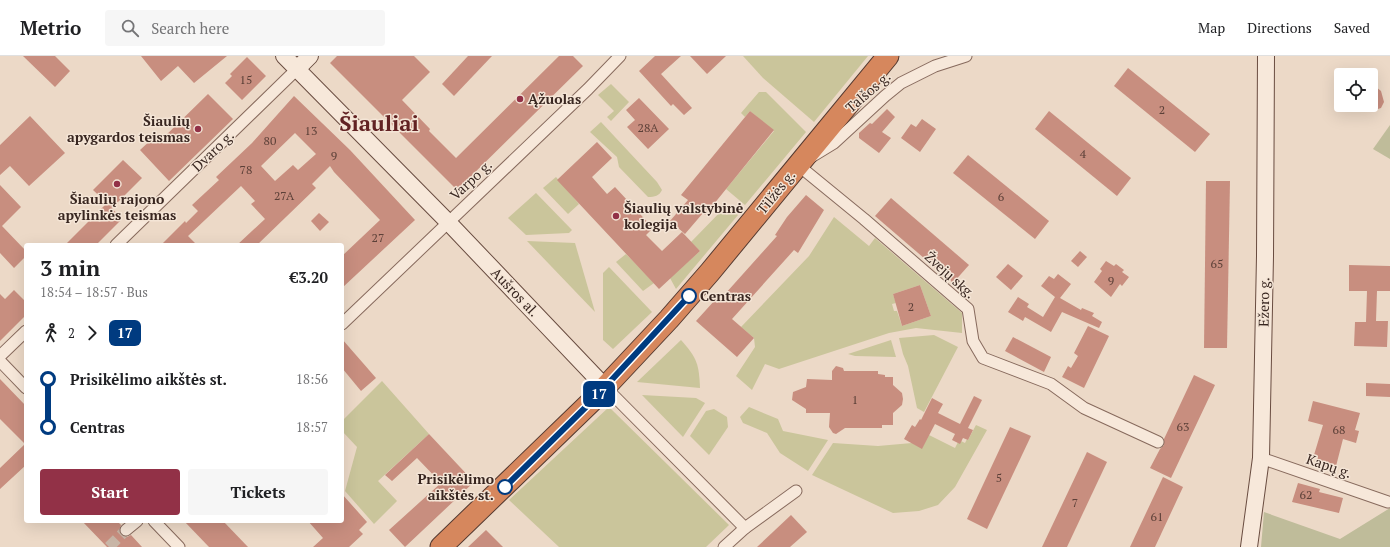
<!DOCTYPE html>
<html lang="en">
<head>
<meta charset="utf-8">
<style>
	body { margin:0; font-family:"PT Serif",serif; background:#f6f6f6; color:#202124; height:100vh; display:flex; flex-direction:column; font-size:15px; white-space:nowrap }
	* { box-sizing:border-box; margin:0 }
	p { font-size:13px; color:#757577 }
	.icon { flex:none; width:22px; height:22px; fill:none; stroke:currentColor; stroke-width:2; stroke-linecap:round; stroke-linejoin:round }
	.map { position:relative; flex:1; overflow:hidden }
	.drawer { position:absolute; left:24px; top:187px; width:320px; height:280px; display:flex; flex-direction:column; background:#fff; border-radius:4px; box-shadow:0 4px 16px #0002 }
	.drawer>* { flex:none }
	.badge { padding:0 8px; border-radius:6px; font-size:14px; line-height:26px }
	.fabs { position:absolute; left:1334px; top:12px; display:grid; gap:8px }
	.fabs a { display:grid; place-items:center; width:44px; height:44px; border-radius:4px; background:#fff; box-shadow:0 4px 16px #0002; font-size:20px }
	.map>.badge { position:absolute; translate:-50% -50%; box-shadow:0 0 0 2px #fff }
	.legs { display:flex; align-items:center; gap:6px; height:44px; padding:0 16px; font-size:13px }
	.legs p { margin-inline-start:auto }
	.head { display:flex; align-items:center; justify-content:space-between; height:68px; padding:0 16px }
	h1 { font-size:22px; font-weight:700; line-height:30px }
	.button { display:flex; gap:8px; margin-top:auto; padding:8px 16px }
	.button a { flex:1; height:46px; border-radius:4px; background:#923147; color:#fff; font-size:16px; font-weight:700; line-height:46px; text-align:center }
	.button a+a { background:#f6f6f6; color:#202124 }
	ul { padding:0 16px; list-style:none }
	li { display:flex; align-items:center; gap:14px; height:48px; font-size:15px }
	li i { display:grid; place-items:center; width:6px; height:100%; margin:0 5px; background:currentColor }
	li i::after { content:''; width:10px; height:10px; margin:-5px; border:3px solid; border-radius:50%; background:#fff }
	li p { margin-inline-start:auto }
	li:first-child i { background:linear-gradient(#0000 50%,currentColor 0) }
	li:last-child i { background:linear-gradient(currentColor 50%,#0000 0) }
	header { display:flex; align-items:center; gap:24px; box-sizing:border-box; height:56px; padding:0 20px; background:#fff; border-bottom:1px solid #e0e0e0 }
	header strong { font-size:19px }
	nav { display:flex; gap:22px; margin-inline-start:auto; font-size:14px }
	.search { width:280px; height:36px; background:#f6f6f6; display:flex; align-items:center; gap:10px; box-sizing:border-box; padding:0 14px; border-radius:4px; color:#757577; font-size:15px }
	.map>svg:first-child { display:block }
	.green { fill:#cac59b; fill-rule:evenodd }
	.cemetery { fill:#bfbc9a }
	.building { fill:#c88e7f; fill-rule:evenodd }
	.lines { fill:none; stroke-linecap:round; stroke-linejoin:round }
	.street-tunnel { stroke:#c8b5a6; stroke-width:11; stroke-dasharray:11 5.5; stroke-linecap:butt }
	.street-casing { stroke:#876a5d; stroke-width:13 }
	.secondary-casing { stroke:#694c40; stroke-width:18 }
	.highway-casing { stroke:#553a31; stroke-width:23 }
	.street { stroke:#f7e8da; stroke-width:11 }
	.secondary { stroke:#f7e8da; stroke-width:16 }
	.highway { stroke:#d6875d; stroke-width:21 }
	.line-1-casing { stroke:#fff; stroke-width:9 }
	.line-1 { stroke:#003b80; stroke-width:6 }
	.poi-dot { fill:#923147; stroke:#f4e5d6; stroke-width:1.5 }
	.stop-1-dot { fill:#fff; stroke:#003b80; stroke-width:2 }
	.labels { text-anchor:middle; stroke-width:3; stroke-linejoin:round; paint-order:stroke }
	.number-label { font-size:12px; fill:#5c4038 }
	.street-label { font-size:14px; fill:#382620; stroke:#f4e5d6 }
	.poi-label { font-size:14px; font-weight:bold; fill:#382620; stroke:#f4e5d6; text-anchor:start }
	.stop-label { font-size:14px; font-weight:bold; fill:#382620; stroke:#f4e5d6; text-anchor:start }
	.town-label { font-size:22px; font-weight:bold; fill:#622223; stroke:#f4e5d6 }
</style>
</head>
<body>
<header>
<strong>Metrio</strong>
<div class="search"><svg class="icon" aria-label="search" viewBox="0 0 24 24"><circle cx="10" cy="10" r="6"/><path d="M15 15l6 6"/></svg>Search here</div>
<nav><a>Map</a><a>Directions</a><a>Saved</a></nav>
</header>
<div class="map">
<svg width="1390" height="491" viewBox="0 0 1390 491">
	<rect width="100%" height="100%" fill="#ecd9c7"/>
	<g class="green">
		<path d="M743 0H868L814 66 763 22Z"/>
		<path d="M611 28 629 46 611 65 607 61 614 55 598 39Z"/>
		<path d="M759 36H766L806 76 745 149 726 133 774 75 750 55 745 61 741 57Z"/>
		<path d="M601 66 657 126 662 134C659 140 655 141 648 141L619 111 617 101 590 76Z"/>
		<path d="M556 121 579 148 568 158 543 132Z"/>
		<path d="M536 137 572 174 569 177 526 179 508 162Z"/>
		<path d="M726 150 738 159 676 233 670 222 700 195 691 186Z"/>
		<path d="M834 161 869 190 875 182 962 257V277L916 272 889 277 779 313 765 308 752 334 736 320 755 291 754 282 741 271 809 200ZM920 229 931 260 902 270 897 255H894L892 248 896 247 893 238Z"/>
		<path d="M527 185 575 187 595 256Z"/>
		<path d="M626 198 654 227 643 235 616 206Z"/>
		<path d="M609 211 652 256 613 293 603 284V217Z"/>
		<path d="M934 279 958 291 924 356 917 352 908 310 903 298 899 282Z"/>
		<path d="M681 284C697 302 699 308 700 332L637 326Z"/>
		<path d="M891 284 896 301 855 300 848 298Z"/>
		<path d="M382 325 429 378 378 425 397 445 374 468 345 435 357 391 342 375V365Z"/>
		<path d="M642 339 696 342 705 347 683 381Z"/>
		<path d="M609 351 729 469 706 491H559L509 444Z"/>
		<path d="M749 351 778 363 783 375 828 384 808 415 780 397 767 377 743 367 740 361Z"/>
		<path d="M714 353 727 361 728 371 709 399 690 380 706 355Z"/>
		<path d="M976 369 987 374 955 431 938 449 919 455 893 457 812 419 833 387 878 390 912 387 922 392 929 379 955 392 959 384 965 387 967 383 968 384Z"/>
	</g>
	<g class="cemetery">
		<path d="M1390 69V103L1373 93Z"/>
		<path d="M1390 452V491H1261L1264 456 1340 483Z"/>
	</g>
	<g class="building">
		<path d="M23 0H55L70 15 55 31Z"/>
		<path d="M141 0H227L194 27 178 10 161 25Z"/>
		<path d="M337 0H414L430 16 402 44 430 73 429 75 456 102 559 0H573L583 10 457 134 330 7Z"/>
		<path d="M468 0H492L454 40 442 28Z"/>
		<path d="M655 0H681L661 18 692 52 684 59 673 48 671 50 639 15Z"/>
		<path d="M690 0H726L707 18Z"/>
		<path d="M247 1 266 20 242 44 225 27 232 20 230 18Z"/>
		<path d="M1128 12 1210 78 1195 96 1114 30Z"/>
		<path d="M1371 27 1381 35 1384 46 1381 52 1378 53H1371Z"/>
		<path d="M208 38 233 63 169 125 140 94 153 82 158 87Z"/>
		<path d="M294 40 350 94 415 164 342 232V200L380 164 334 116 330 110 312 128 316 132 257 189H237L265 163 251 148 255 145 241 130 188 180 197 189H161L185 165 186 167 198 155 192 149 219 124 216 121 252 87ZM295 77 316 98 298 114 293 109 275 125 261 110Z"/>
		<path d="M639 42 669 73 648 93 627 71 635 64 626 54Z"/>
		<path d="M887 53 895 61 882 76 891 82 879 97 859 82V77L870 67 872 68Z"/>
		<path d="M750 55 774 74 705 159 703 157 685 178 670 165 688 144 681 139Z"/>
		<path d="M1049 55 1131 122 1117 140 1035 73Z"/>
		<path d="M30 60 65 97 29 130 10 110 0 119V89Z"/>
		<path d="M922 63 936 73 920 96 901 82 911 68 916 71Z"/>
		<path d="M597 86 612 102 592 121 607 138 615 131 653 172 646 179 662 195 682 176 700 195 659 233 557 124Z"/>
		<path d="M968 99 1049 165 1035 183 953 117Z"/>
		<path d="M123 104 142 122 112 152 93 134Z"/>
		<path d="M1206 125H1230L1227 292H1204Z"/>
		<path d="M0 129 21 151 2 170 26 195V200L14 212 0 197Z"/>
		<path d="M806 139 824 154 798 197 794 194 732 263 754 282 737 301 696 265 715 244 717 247 777 180 775 179 787 161Z"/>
		<path d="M891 142 969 209 953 227 875 160Z"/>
		<path d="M107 147 122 163 96 189H65Z"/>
		<path d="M319 157 329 166 320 175 311 165Z"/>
		<path d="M1080 195 1087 201 1078 211 1071 205Z"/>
		<path d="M1106 205 1114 210 1116 208 1124 214 1122 216 1129 221 1122 230 1120 228 1111 241 1094 226 1102 215 1100 213Z"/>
		<path d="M1008 208 1023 220 1011 234 996 221Z"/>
		<path d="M1349 209 1390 210V235H1377L1376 265H1388L1387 291 1354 290 1355 266H1366L1367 235H1349Z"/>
		<path d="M1058 218 1071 228 1060 242 1081 254 1082 252 1094 257 1092 260 1102 266 1099 272 1062 256 1051 276 1025 261 1023 265 1008 256 1018 241 1029 248 1027 251 1043 261 1055 241 1041 230 1049 220 1054 223Z"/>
		<path d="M920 229 931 260 902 270 893 238Z"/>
		<path d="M14 234 26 246V259L0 285V238L5 243Z"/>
		<path d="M1088 270 1109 280 1084 332 1062 321 1068 310 1071 312 1078 300 1074 297Z"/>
		<path d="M1013 281 1051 301 1044 316 1005 295Z"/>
		<path d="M342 283 376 322 361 335 342 312Z"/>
		<path d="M836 310 843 312 844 315H878V318L885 319V321H893V329L902 337 903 343 902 349 893 357V369H882V372H845L836 378 833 377 829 371 830 357H806V353L792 344 793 336 806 331 807 323 832 324V315Z"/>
		<path d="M1194 319 1215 329 1171 422 1150 412 1160 393 1164 389V383Z"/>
		<path d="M0 323 26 350V409L0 433V412L25 388 0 363Z"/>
		<path d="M1366 327 1390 328V341L1366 340Z"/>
		<path d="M974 340 982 344 968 372 973 374 968 384 963 382 960 388 952 384 955 378 935 368 922 393 904 383 912 369 915 371 920 363 921 364 932 342 943 348 938 357 960 368Z"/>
		<path d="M1313 345 1360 357 1355 374 1359 375 1356 387 1343 383 1335 414 1316 409 1318 400 1314 399 1323 369 1308 365Z"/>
		<path d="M1010 371 1031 380 987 473 967 463Z"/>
		<path d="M429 378 474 426 405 491 389 474 441 427 417 402 392 425 385 419Z"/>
		<path d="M1087 396 1107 406 1067 491H1042Z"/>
		<path d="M1163 421 1183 431 1155 491H1130Z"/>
		<path d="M1298 427 1320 433 1319 436 1343 442 1339 457 1292 446Z"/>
		<path d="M342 438 367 466 359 474 363 478 349 491H313L323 482 308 465H342Z"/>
		<path d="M791 459 807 476 790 491H757Z"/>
		<path d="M82 465H117L121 469 119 475 121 479 127 481 131 479 142 491H107Z"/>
		<path d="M184 465H223L248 491H209Z"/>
		<path d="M486 474 503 491H468Z"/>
	</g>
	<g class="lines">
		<path class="street-tunnel" d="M109 491 126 474"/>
		<g class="street-casing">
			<g id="street">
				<path d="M966 0 935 10 901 27 885 40 834 87 798 109 864 163 968 253 973 285 983 302 1051 328 1084 352 1158 386"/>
				<path d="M116 189 297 13"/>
				<path d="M342 268 588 33 620 0"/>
				<path d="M0 300 26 275"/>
				<path d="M0 305 26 332"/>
				<path d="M605 331 745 472"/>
				<path d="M1261 402 1388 446"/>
				<path d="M154 465 179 491"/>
				<path d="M126 474 137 465"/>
				<path d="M724 491 745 472 796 435"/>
			</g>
		</g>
		<g class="secondary-casing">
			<g id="secondary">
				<path d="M284 0 448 166 605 331"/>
				<path d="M297 13 310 0"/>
				<path d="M1249 491 1261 402 1265 200 1266 0"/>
			</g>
		</g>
		<g class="highway-casing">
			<path id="highway" d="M441 491 594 343 669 263 710 216 888 0"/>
		</g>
		<use href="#street" class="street"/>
		<use href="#secondary" class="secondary"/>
		<use href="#highway" class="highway"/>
	</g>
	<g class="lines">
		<g class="line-1-casing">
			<path id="line-1" d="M505 431 594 343 689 240"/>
		</g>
		<use href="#line-1" class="line-1"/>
	</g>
	<g class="poi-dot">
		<circle cx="520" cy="43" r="4"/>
		<circle cx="198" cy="73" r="4"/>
		<circle cx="117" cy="128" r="4"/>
		<circle cx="616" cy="160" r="4"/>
	</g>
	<g class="stop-1-dot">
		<circle cx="689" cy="240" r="7"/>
		<circle cx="505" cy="431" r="7"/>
	</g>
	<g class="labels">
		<g class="number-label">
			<text x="246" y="28">15</text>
			<text x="1162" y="58">2</text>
			<text x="648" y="76">28A</text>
			<text x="311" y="79">13</text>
			<text x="270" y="89">80</text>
			<text x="1083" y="102">4</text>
			<text x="334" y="104">9</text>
			<text x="246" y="118">78</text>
			<text x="284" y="144">27A</text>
			<text x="1001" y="145">6</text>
			<text x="378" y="186">27</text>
			<text x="1217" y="212">65</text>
			<text x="1111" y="229">9</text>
			<text x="911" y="255">2</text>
			<text x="855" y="348">1</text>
			<text x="1183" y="375">63</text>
			<text x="1339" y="378">68</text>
			<text x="999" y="426">5</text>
			<text x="1306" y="443">62</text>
			<text x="1075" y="451">7</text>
			<text x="1157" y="465">61</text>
		</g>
		<g class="street-label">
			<text transform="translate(868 36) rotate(-41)" y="5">Talšos g.</text>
			<text transform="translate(213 95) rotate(-44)" y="5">Dvaro g.</text>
			<text transform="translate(471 124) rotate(-43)" y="5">Varpo g.</text>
			<text transform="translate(776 136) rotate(-51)" y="5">Tilžės g.</text>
			<text transform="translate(950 219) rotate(42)" y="5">Žvejų skg.</text>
			<text transform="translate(515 236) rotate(46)" y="5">Aušros al.</text>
			<text transform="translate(1264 246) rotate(-89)" y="5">Ežero g.</text>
			<text transform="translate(1329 410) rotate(19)" y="5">Kapų g.</text>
		</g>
		<g class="poi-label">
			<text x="528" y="48">Ąžuolas</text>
			<text x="190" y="70" text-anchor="end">Šiaulių<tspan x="190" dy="16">apygardos teismas</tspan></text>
			<text x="117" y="148" text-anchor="middle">Šiaulių rajono<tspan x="117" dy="16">apylinkės teismas</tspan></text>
			<text x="624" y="157">Šiaulių valstybinė<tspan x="624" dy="16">kolegija</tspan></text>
		</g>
		<g class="stop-label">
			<text x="700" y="245">Centras</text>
			<text x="494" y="428" text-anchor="end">Prisikėlimo<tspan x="494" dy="16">aikštės st.</tspan></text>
		</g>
		<g class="town-label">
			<text x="379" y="75">Šiauliai</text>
		</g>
	</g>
</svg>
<div class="fabs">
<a><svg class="icon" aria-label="locate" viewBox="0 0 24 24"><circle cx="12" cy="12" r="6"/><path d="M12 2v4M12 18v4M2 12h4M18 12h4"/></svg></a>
</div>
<b class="badge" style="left:599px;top:338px;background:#003b80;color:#fff">17</b>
<section class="drawer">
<div class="head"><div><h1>3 min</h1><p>18:54 – 18:57 · Bus</p></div><b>€3.20</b></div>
<div class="legs"><svg class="icon" aria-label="walk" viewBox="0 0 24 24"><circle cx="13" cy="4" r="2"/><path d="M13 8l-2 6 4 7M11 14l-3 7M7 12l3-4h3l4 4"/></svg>2<svg class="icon" aria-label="forward" viewBox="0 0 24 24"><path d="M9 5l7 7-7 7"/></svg><b class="badge" style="background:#003b80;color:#fff">17</b></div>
<ul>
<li><i style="color:#003b80"></i><b>Prisikėlimo aikštės st.</b><p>18:56</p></li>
<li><i style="color:#003b80"></i><b>Centras</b><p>18:57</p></li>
</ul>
<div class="button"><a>Start</a><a>Tickets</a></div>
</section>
</div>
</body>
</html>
